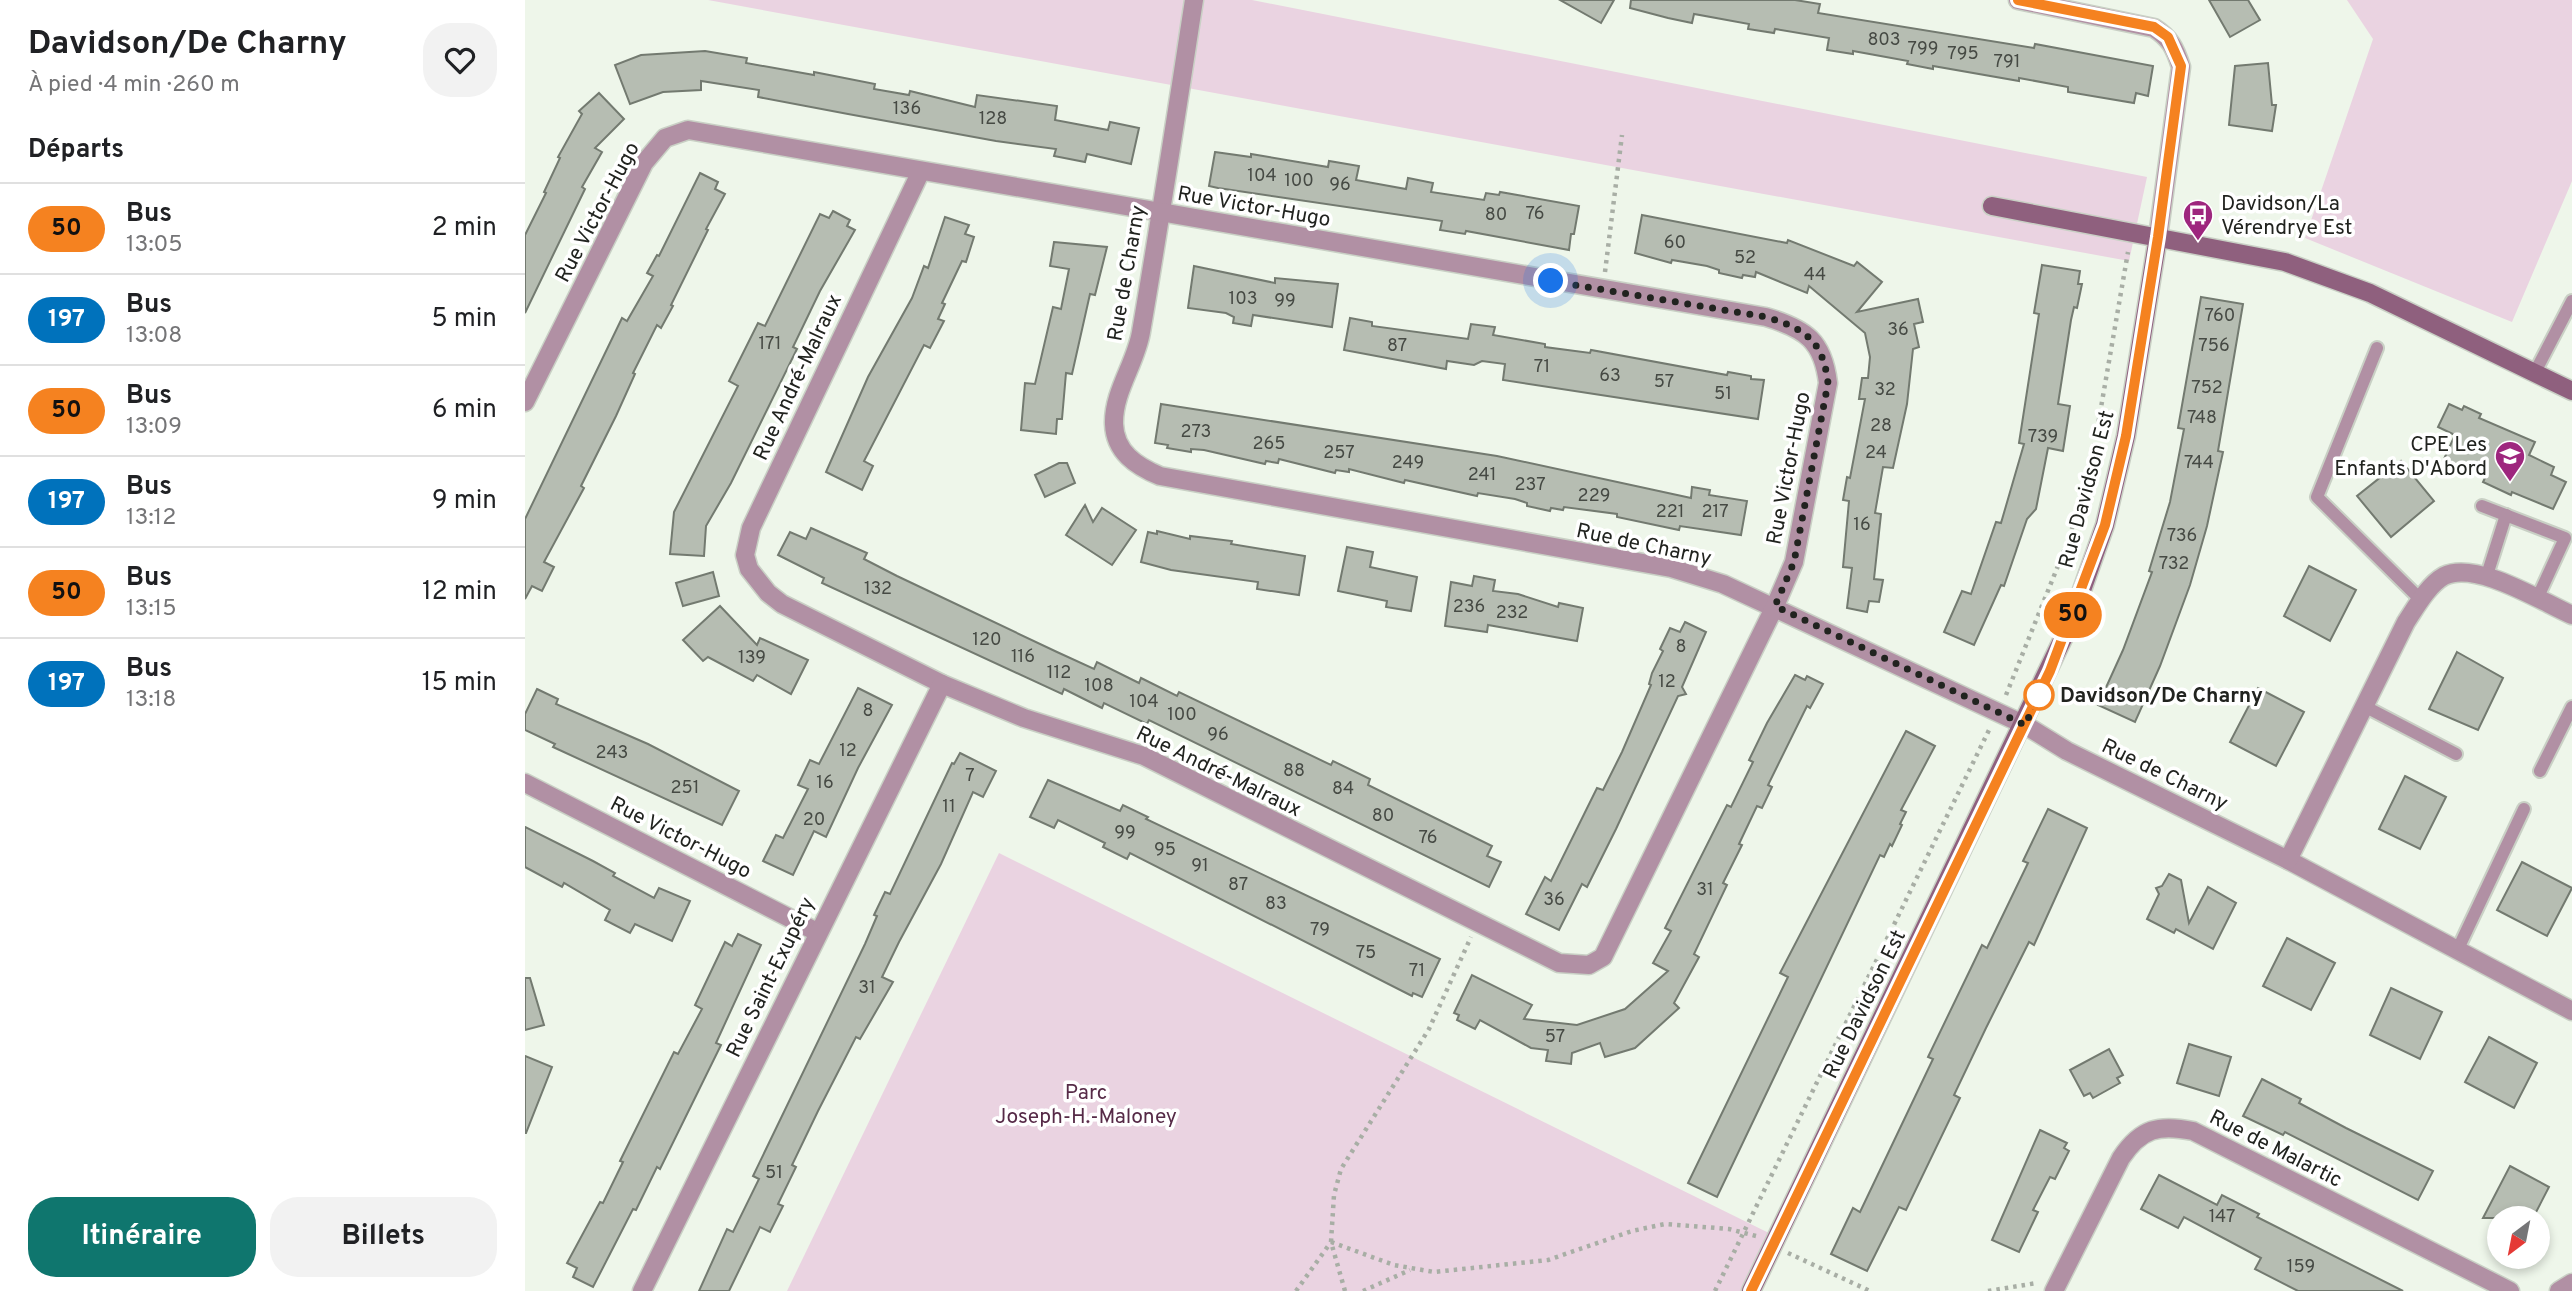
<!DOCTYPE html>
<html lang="fr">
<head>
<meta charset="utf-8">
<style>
	body { margin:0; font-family:Overpass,sans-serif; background:#f2f2f2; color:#202124; height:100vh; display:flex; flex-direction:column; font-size:26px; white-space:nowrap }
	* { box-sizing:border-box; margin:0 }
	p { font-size:23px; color:#757577 }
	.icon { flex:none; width:38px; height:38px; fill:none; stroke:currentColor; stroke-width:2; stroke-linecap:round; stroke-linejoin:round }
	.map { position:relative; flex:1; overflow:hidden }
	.sheet { display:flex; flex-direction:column; background:#fff; width:525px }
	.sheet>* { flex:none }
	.badge { padding:0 14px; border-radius:23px; font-size:24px; line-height:46px }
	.needle { width:46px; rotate:212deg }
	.buttons { position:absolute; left:1962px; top:1206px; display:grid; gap:14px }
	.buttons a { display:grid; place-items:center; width:63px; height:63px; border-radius:50%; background:#fff; box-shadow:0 4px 10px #0003; font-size:35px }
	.you { position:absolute; width:35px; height:35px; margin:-18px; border:5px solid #fff; border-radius:50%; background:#1a73e8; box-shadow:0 0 0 10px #1a73e833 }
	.map>.badge { position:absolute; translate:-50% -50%; box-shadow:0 0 0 4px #fff }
	h2 { padding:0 28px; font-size:26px; line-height:63px }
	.round { display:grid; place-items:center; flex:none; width:74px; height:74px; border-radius:28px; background:#f2f2f2 }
	.headline { display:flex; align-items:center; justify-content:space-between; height:119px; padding:0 28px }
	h1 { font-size:33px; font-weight:700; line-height:52px }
	.primary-button { display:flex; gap:14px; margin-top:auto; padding:14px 28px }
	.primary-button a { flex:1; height:80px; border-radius:28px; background:#0f766e; color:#fff; font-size:28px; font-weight:700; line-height:80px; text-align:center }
	.primary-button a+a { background:#f2f2f2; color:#202124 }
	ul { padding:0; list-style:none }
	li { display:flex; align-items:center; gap:21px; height:91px; padding:0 28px; border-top:2px solid #e0e0e0 }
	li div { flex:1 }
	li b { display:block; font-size:26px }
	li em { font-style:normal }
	li .badge { min-width:77px; font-weight:700; text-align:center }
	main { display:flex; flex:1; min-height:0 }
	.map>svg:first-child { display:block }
	.green { fill:#ead3e1 }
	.building { fill:#b6bdb2; stroke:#737a70; stroke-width:2 }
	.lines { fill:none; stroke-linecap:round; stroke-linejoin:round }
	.lane-casing { stroke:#c9d0c5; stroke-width:16 }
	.street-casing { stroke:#c9d0c5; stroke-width:21 }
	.secondary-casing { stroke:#c9d0c5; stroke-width:21 }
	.path { stroke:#a8aea5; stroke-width:4.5; stroke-dasharray:3.5 5; stroke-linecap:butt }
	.lane { stroke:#b190a4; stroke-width:12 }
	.street { stroke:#b190a4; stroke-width:18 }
	.secondary { stroke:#8f607e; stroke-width:18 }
	.line-casing { stroke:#fff; stroke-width:16 }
	.line { stroke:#f58220; stroke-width:10 }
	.walk { stroke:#21231f; stroke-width:7; stroke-dasharray:0 12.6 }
	.stop-dot { fill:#fff; stroke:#f58220; stroke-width:3.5 }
	.labels { text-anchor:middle; stroke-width:7; stroke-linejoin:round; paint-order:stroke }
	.number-label { font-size:18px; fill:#464a44 }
	.poi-label { font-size:21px; fill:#21231f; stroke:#fff; text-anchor:start }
	.street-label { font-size:21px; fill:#21231f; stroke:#fff }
	.stop-label { font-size:21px; font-weight:bold; fill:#21231f; stroke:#fff; text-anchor:start }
	.park-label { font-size:21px; fill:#562a47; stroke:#fff }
</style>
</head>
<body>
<main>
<section class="sheet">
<div class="headline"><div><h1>Davidson/De Charny</h1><p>À pied · 4 min · 260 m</p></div><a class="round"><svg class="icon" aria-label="heart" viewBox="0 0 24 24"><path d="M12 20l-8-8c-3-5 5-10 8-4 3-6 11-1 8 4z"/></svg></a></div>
<h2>Départs</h2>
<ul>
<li><span class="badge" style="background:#f58220;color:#111">50</span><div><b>Bus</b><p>13:05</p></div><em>2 min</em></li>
<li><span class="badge" style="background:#0072bc;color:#fff">197</span><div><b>Bus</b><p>13:08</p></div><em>5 min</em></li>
<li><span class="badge" style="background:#f58220;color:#111">50</span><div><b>Bus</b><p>13:09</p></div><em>6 min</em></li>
<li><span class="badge" style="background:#0072bc;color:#fff">197</span><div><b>Bus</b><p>13:12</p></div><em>9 min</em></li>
<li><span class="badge" style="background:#f58220;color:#111">50</span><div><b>Bus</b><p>13:15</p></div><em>12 min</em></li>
<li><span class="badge" style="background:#0072bc;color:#fff">197</span><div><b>Bus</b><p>13:18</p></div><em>15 min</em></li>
</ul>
<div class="primary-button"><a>Itinéraire</a><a>Billets</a></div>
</section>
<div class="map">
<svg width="2047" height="1291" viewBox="0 0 2047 1291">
	<rect width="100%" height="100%" fill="#eef6ea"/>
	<g class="green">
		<path d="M183 0H727L1622 177 1604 261Z"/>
		<path d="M1822 0H2047V181L1987 322 1780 238 1848 39Z"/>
		<path d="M474 853 1252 1237 1226 1291H262Z"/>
	</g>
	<g class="building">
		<path d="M1035 0H1089L1076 23Z"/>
		<path d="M1106 0H1270L1295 4 1293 13 1509 48 1510 44 1628 66 1623 96 1611 93 1609 103 1543 92V87L1494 78V81L1408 66V69L1382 64 1383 61 1328 51V54L1302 50 1304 38 1250 29 1249 33 1223 29 1224 24 1169 14 1167 23 1143 18 1105 8Z"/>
		<path d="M1684 0H1723L1735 20 1705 37Z"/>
		<path d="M180 51 222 58 221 63 289 75V72L350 84 349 89 384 95 385 91 450 107 452 95 532 106 530 120 583 130 585 122 614 128 606 164 562 154 560 162 529 156 531 149 471 141 323 114 233 97 234 90 176 81V90L138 92 105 104 90 65 116 55Z"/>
		<path d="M1743 63 1747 105H1751L1747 131 1704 125 1710 66Z"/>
		<path d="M74 93 99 119 70 148 77 152 57 187 60 189 0 313V235L21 193 19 192 35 158 33 157 57 114 54 111Z"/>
		<path d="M690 152 726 157V154L803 167 804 161 834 166 831 180 881 189 883 178 908 183 906 192 959 200 961 193 974 195 975 192 1054 206 1049 234H1046L1044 250 941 231 940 234 915 230 917 221 693 188 684 186Z"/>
		<path d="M175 173 193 182 190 189 200 194 181 229 183 230 146 305 148 306 136 328 132 325 108 373 110 374 91 416 56 486 59 488 19 562 29 567 17 591 7 586 0 599V519L97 318 102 321 128 276 122 273 132 255 134 256Z"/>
		<path d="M308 211 325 220 322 226 330 230 295 291 268 347 272 349 206 483 181 526 179 556 145 554 149 512 213 386 204 381 233 323 240 326 295 214 304 218Z"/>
		<path d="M1117 215 1262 243 1263 240 1329 266 1332 262 1357 282 1332 312 1393 299 1398 322 1389 324 1394 347 1388 349 1382 404 1368 468 1358 467 1350 513 1356 514 1349 579 1358 580 1354 602 1344 601 1342 612 1322 608 1327 568 1318 567 1324 501 1318 500 1322 477 1325 478 1340 399H1334L1337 378H1343L1345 357 1340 333 1284 286 1282 293 1231 272 1230 277 1218 275 1217 278 1194 273V270L1182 266 1147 260 1146 263 1110 253Z"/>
		<path d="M420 217 444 225 440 234 449 237 441 262 437 261 417 303 420 304 413 319 419 321 405 348 399 345 339 461 348 466 337 490 301 472 343 377 387 298 399 266 403 268Z"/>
		<path d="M529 242 582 247 570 295 565 294 547 374 541 373 537 419H532L531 434 496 430 500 383 510 384 528 307 536 309 544 269 525 266Z"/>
		<path d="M1517 265 1555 271 1553 284H1557L1552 308 1549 307 1546 320 1533 404 1545 406 1538 451 1523 448 1511 509 1502 519 1479 586 1476 585 1449 645 1419 632 1437 591 1446 594 1471 522 1476 523 1499 444 1494 443 1514 314 1509 313Z"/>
		<path d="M669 266 750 283V278L813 284 807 327 728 315 726 326 708 323 709 317 701 313 663 308Z"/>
		<path d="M1676 297 1718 304 1693 451 1698 452 1682 526 1665 585 1635 666 1610 722 1573 705 1598 650 1627 572 1624 571 1645 502 1659 429 1653 428Z"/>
		<path d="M825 318 847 322V326L943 339 946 324 970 327 968 335 1020 344V347L1065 353 1066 350 1202 375 1203 372 1226 376V379L1239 380 1233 419 978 380 980 364 957 361 949 365 922 361 921 369 819 350Z"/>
		<path d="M636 404 972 456 1166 498 1167 487 1185 490 1184 495 1222 501 1216 535 1155 526 1154 530 1092 517V514L1039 507 1038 510 1026 508 1025 511 1002 506V503L990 499 953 493 952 496 880 480 879 483 824 469V472L811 470 810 473 754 459 753 463 741 461 740 464 679 450 666 449V452L642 448 643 445 630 443Z"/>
		<path d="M1924 404 1937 410 1939 406 1956 414 1954 418 2010 442 2004 455 2029 467 2026 475 2041 482 2028 509 1987 492 1986 495 1958 482 1960 478 1919 459 1930 435 1913 427Z"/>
		<path d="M1876 461 1909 501 1866 537 1832 496Z"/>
		<path d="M534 463H542L550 483 520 497 510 475Z"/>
		<path d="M560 505 568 522 577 508 611 530 587 565 541 535Z"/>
		<path d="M286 528 342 553 339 559 372 576 532 652 569 669 572 662 614 683 616 678 652 696 654 692 806 765 808 761 845 779 843 785 967 846 962 856 976 862 964 887 624 720 622 724 579 703 577 708 539 689 537 694 297 583 299 578 253 555 265 532 281 539Z"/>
		<path d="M632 531 665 539V536L707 541 706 544 780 556 774 595 732 589 733 582 646 570 616 562 623 532 632 534Z"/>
		<path d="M822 547 848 552 845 567 892 577 886 611 861 607 862 601 813 591Z"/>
		<path d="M1784 566 1831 590 1805 641 1759 616Z"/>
		<path d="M188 572 194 596 158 606 151 583Z"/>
		<path d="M949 576 970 580 968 591 993 594 1033 607 1034 603 1058 608 1052 641 963 625 962 632 920 626 926 582 947 586Z"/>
		<path d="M195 606 232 645 235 638 283 660 266 694 232 675 228 681 183 657 178 661 158 640Z"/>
		<path d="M1160 622 1181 632 1157 687 1161 694 1153 696 1091 829 1062 887 1057 884 1034 930 1001 914 1020 877 1026 881 1072 788 1078 790 1097 752 1126 685 1124 684 1127 673 1138 651 1135 649 1145 628 1155 632Z"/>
		<path d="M1932 652 1978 678 1953 730 1904 709Z"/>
		<path d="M1270 675 1280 680 1282 676 1298 684 1285 708 1282 706 1243 785 1247 787 1237 808 1232 806 1214 844 1217 845 1198 883 1202 885 1169 954 1174 957 1149 1003 1154 1008 1110 1048 1080 1057 1075 1043 1047 1053 1046 1064 1021 1061 1023 1050 1006 1048 955 1020 950 1029 932 1020 934 1015 929 1013 947 975 1007 1005 999 1019 1052 1025 1100 1009 1143 971 1128 963 1146 931 1140 928 1202 805 1206 807 1228 762 1224 760 1242 723Z"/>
		<path d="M333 688 367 705 333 768 301 837 289 831 268 875 238 861 251 835 258 838 283 789 273 785 285 760 294 764Z"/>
		<path d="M1733 688 1779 712 1751 766 1705 742Z"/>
		<path d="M12 689 33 699 31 704 123 744 214 791 197 825 28 747 30 744 0 730V714Z"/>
		<path d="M1381 731 1410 746 1376 810 1381 812 1375 824 1377 825 1367 846 1365 844 1359 857 1355 855 1192 1197 1163 1183 1263 977 1255 973Z"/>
		<path d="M435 753 471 771 458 797 448 792 416 864 374 942 357 977 368 982 335 1039 331 1037 293 1111 267 1165 271 1167 253 1204 258 1206 245 1232 235 1227 204 1291H174L202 1229 208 1232 234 1179 228 1176 340 944 352 916 349 915 360 892 365 894 427 763 429 764Z"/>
		<path d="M1880 776 1921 797 1895 849 1854 829Z"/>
		<path d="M523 780 595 811 598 805 623 817 621 819 915 959 897 997 888 993 887 996 605 853 602 859 578 847 580 843 533 820 529 828 505 817Z"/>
		<path d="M1523 809 1562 828 1509 945 1504 942 1461 1028 1429 1095 1435 1098 1381 1210 1374 1207 1342 1271 1306 1254 1328 1208 1335 1212 1408 1059 1403 1057 1446 968 1457 945 1462 948 1503 863 1498 861Z"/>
		<path d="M0 827 68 861 90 873 88 876 129 898 134 888 165 901 147 941 110 924 105 933 80 920 85 910 39 883 37 887 0 867Z"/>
		<path d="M1997 862 2047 888 2022 936 1972 910Z"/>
		<path d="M1644 874 1656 880 1664 923 1683 887 1711 903 1688 949 1651 929 1649 933 1622 919 1634 894 1631 888 1637 886Z"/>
		<path d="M213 934 236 945 191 1043 196 1045 135 1169 132 1167 111 1210 108 1209 68 1287 48 1277 52 1268 42 1263 75 1202 78 1203 98 1162 95 1161 149 1052 153 1054 177 1009 170 1005 200 942 207 946Z"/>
		<path d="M1762 938 1810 963 1786 1010 1738 986Z"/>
		<path d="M0 978H5L19 1025 0 1030Z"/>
		<path d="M1866 988 1917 1012 1895 1059 1845 1035Z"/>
		<path d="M1964 1037 2012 1063 1989 1108 1940 1082Z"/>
		<path d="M1664 1044 1706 1057 1694 1096 1652 1083Z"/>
		<path d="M1584 1049 1598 1075 1592 1078 1595 1083 1568 1098 1565 1093 1559 1096 1545 1070Z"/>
		<path d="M0 1056 27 1067 1 1133H0Z"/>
		<path d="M1737 1079 1776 1099 1774 1103 1821 1128 1908 1171 1893 1200 1760 1132 1758 1135 1718 1116Z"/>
		<path d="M1515 1130 1542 1143 1539 1148 1544 1151 1530 1179 1525 1177 1508 1210 1513 1212 1494 1252 1467 1240Z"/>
		<path d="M1985 1166 2024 1187 2008 1218H1958Z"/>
		<path d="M1634 1175 1692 1205 1697 1195 1734 1214 1732 1217 1878 1291H1773L1730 1269 1736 1258 1659 1217 1653 1228 1616 1209Z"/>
	</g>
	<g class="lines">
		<g class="lane-casing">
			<g id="lane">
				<path d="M1852 348 1792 497 1896 600"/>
				<path d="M2009 374 2047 301"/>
				<path d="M1957 506 2040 538 2012 599"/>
				<path d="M1962 575 1981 515"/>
				<path d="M1839 706 1931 754"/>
				<path d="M2015 771 2047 707"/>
				<path d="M1932 951 1999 809"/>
			</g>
		</g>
		<g class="street-casing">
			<g id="street">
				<path d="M669 0C652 111 635 222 616 332 611 363 588 392 589 424 590 452 611 466 635 476L1146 568 1198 584 1500 725 1542 751 1763 860 2047 1011"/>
				<path d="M1493 0 1629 28C1645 38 1650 48 1656 67L1633 237"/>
				<path d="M0 402 119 163 140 138 163 130 1241 317C1281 329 1298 341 1303 383L1269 562 1250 606 1078 957 1064 965 1034 963 619 756 499 718 417 684 257 604 243 593 224 569 220 555 226 528 396 171"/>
				<path d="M0 783 292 932"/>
				<path d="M1763 860 1881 622C1891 607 1903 585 1919 576 1951 560 2017 602 2047 615"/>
				<path d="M117 1291 417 684"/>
				<path d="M1529 1291 1596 1158C1616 1128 1634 1124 1668 1131L1985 1291"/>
				<path d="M2034 1291 2047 1283"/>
			</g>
		</g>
		<g class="secondary-casing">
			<g id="secondary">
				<path d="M1467 206 1760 262 1845 293 2047 391"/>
				<path d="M1226 1291 1545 624 1580 525 1601 436 1633 237"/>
			</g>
		</g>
		<g class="path">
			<path d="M1080 272 1097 135"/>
			<path d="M1481 695 1545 536 1570 442 1603 252"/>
			<path d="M806 1242 869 1265 909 1272 1023 1260 1107 1231 1140 1224 1204 1229 1231 1236"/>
			<path d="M1263 1253 1345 1291"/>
			<path d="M771 1291 806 1242"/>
			<path d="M820 1291 806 1242 809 1195 816 1169 904 1029 946 937"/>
			<path d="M838 1291 885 1270"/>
			<path d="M1190 1291 1465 728"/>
			<path d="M1463 1291 1512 1283"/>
		</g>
		<use href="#lane" class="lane"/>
		<use href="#street" class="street"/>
		<use href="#secondary" class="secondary"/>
	</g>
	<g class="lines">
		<g class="line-casing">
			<path id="line" d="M1226 1291 1525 671 1580 525 1601 436 1633 237 1656 66 1643 37 1629 27 1493 0"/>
		</g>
		<use href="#line" class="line"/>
		<path class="walk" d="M1026 281 1241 317C1281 329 1298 341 1303 383L1269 562 1250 606 1500 725 1517 689 1514 695"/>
	</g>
	<defs>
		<g id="bus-pin" transform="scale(1.575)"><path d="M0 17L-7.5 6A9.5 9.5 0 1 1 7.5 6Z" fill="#9e267e" stroke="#fff"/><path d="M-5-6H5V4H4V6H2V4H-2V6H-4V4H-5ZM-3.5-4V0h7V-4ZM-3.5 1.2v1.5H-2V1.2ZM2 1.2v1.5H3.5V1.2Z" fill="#fff"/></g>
		<g id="school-pin" transform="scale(1.575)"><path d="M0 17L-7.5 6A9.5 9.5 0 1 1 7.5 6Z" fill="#9e267e" stroke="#fff"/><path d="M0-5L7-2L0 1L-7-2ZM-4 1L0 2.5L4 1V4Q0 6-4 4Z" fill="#fff"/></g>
	</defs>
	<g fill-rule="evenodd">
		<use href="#bus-pin" x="1673" y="215"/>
		<use href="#school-pin" x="1985" y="456"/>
	</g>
	<circle class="stop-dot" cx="1514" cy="695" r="14"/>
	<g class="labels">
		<g class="number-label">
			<text x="1359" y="45">803</text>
			<text x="1398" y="54">799</text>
			<text x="1438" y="59">795</text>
			<text x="1482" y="67">791</text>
			<text x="382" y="114">136</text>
			<text x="468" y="124">128</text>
			<text x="737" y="181">104</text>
			<text x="774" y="186">100</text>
			<text x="815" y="190">96</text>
			<text x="1010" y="219">76</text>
			<text x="971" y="220">80</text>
			<text x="1150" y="248">60</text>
			<text x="1220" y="263">52</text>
			<text x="1290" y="280">44</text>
			<text x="718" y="304">103</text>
			<text x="760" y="306">99</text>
			<text x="1695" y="321">760</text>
			<text x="1373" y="335">36</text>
			<text x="245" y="349">171</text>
			<text x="872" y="351">87</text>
			<text x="1689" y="351">756</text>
			<text x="1017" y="372">71</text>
			<text x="1085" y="381">63</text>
			<text x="1139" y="387">57</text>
			<text x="1682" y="393">752</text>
			<text x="1360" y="395">32</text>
			<text x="1198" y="399">51</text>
			<text x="1677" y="423">748</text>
			<text x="1356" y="431">28</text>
			<text x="671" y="437">273</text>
			<text x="1518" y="442">739</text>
			<text x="744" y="449">265</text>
			<text x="814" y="458">257</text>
			<text x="1351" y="458">24</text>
			<text x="883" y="468">249</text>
			<text x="1674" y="468">744</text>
			<text x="957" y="480">241</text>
			<text x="1005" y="490">237</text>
			<text x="1069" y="501">229</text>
			<text x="1145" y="517">221</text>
			<text x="1190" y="517">217</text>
			<text x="1337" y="530">16</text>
			<text x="1657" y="541">736</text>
			<text x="1649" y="569">732</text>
			<text x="353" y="594">132</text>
			<text x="944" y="612">236</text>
			<text x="987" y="618">232</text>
			<text x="462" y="645">120</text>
			<text x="1156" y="652">8</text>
			<text x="498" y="662">116</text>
			<text x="227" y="663">139</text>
			<text x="534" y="678">112</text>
			<text x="1142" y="687">12</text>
			<text x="574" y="691">108</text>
			<text x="619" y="707">104</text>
			<text x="343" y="716">8</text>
			<text x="657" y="720">100</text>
			<text x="693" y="740">96</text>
			<text x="323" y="756">12</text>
			<text x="87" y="758">243</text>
			<text x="769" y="776">88</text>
			<text x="445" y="781">7</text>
			<text x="300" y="788">16</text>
			<text x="160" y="793">251</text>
			<text x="818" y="794">84</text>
			<text x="424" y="812">11</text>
			<text x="858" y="821">80</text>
			<text x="289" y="825">20</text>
			<text x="600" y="838">99</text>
			<text x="903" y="843">76</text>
			<text x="640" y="855">95</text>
			<text x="675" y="871">91</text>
			<text x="713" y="890">87</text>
			<text x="1180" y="895">31</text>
			<text x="1029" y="905">36</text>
			<text x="751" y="909">83</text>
			<text x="795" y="935">79</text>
			<text x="841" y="958">75</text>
			<text x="892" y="976">71</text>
			<text x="342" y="993">31</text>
			<text x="1030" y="1042">57</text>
			<text x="249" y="1178">51</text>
			<text x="1697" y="1222">147</text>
			<text x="1776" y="1272">159</text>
		</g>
		<g class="poi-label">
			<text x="1696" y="210">Davidson/La<tspan x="1696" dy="24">Vérendrye Est</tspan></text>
			<text x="1962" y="451" text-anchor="end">CPE Les<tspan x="1962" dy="24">Enfants D'Abord</tspan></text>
		</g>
		<g class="street-label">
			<text transform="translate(729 206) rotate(10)" y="7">Rue Victor-Hugo</text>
			<text transform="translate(72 212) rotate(-62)" y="7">Rue Victor-Hugo</text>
			<text transform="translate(601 273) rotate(-80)" y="7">Rue de Charny</text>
			<text transform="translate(272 377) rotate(-65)" y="7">Rue André-Malraux</text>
			<text transform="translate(1263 468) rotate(-79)" y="7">Rue Victor-Hugo</text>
			<text transform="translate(1561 489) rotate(-75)" y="7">Rue Davidson Est</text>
			<text transform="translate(1119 544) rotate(12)" y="7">Rue de Charny</text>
			<text transform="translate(694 771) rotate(26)" y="7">Rue André-Malraux</text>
			<text transform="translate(1640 774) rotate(26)" y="7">Rue de Charny</text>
			<text transform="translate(156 837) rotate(27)" y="7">Rue Victor-Hugo</text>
			<text transform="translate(245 977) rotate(-64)" y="7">Rue Saint-Exupéry</text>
			<text transform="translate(1339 1004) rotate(-64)" y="7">Rue Davidson Est</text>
			<text transform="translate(1751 1148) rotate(27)" y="7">Rue de Malartic</text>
		</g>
		<g class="stop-label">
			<text x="1535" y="702">Davidson/De Charny</text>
		</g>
		<g class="park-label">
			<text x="561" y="1099">Parc<tspan x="561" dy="24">Joseph-H.-Maloney</tspan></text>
		</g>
	</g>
</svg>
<div class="buttons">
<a><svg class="needle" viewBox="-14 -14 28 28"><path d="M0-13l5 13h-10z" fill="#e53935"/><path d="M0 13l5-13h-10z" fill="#757577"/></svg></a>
</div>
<div class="you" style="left:1026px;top:281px"></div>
<b class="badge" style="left:1548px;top:615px;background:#f58220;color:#111">50</b>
</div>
</main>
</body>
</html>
